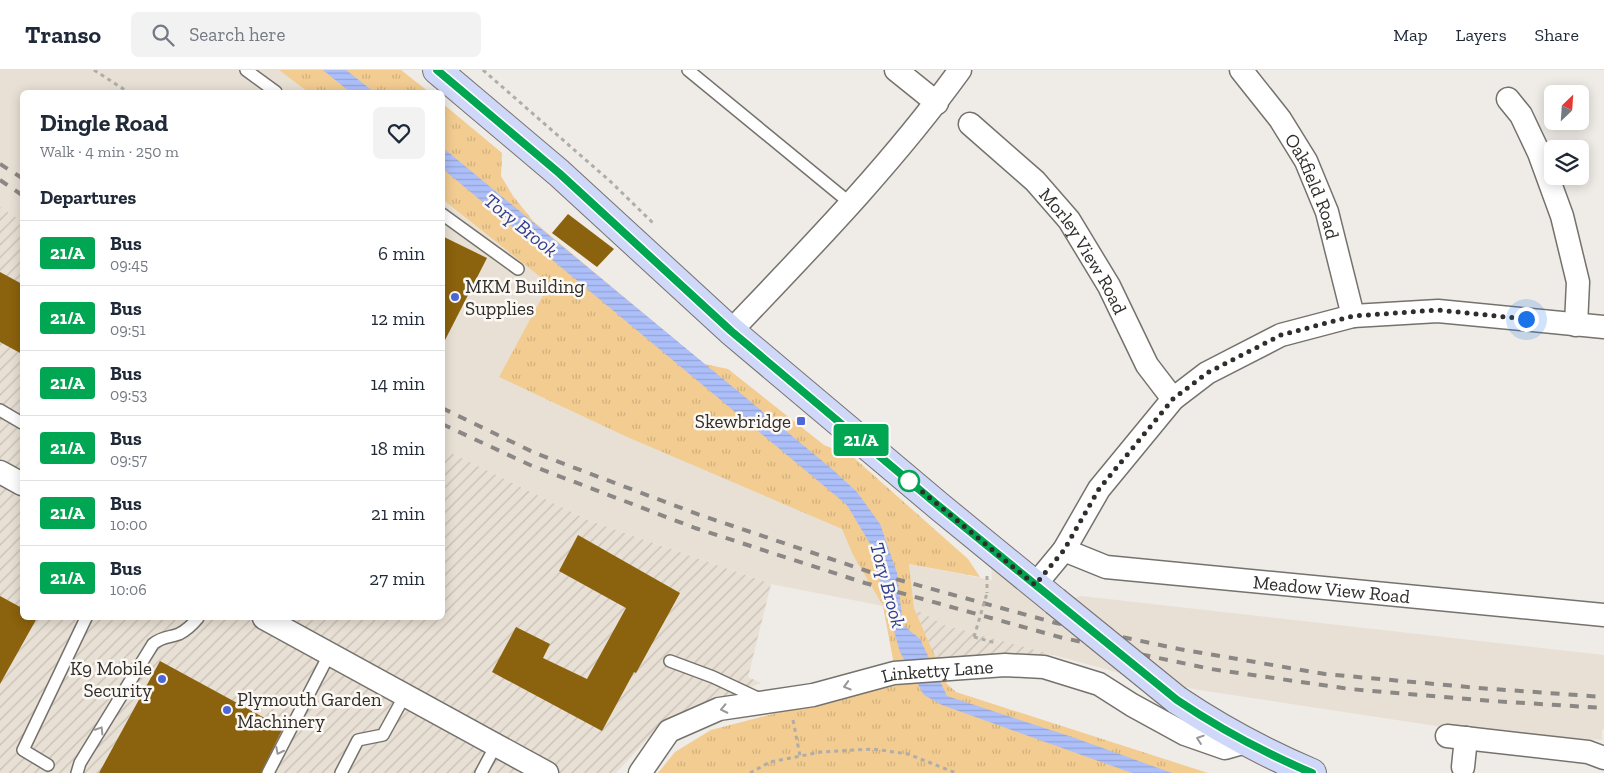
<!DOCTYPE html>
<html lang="en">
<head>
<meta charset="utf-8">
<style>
	body { margin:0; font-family:"Zilla Slab",serif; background:#f2f2f3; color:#1f2937; height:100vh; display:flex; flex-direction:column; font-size:19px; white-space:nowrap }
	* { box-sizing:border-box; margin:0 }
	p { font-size:16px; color:#747a83 }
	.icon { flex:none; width:28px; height:28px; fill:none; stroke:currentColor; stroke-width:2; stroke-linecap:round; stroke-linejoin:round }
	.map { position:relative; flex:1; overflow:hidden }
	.drawer { position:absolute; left:20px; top:20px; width:425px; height:530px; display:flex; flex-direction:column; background:#fff; border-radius:8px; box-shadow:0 2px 12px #0003 }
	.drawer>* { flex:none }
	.badge { padding:0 10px; border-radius:4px; font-size:18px; line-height:32px }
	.needle { width:32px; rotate:25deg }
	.tools { position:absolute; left:1544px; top:15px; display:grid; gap:10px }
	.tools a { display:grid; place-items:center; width:45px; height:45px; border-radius:8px; background:#fff; box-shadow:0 2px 12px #0003; font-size:25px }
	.you { position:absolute; width:25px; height:25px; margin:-12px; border:4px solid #fff; border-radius:50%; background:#1a73e8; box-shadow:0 0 0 8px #1a73e833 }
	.map>.badge { position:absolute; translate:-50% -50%; box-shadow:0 0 0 2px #fff }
	h2 { padding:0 20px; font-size:19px; line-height:45px }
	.round { display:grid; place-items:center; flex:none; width:52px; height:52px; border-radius:8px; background:#f2f2f3 }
	.overview { display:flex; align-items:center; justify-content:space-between; height:85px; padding:0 20px }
	h1 { font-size:24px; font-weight:700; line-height:38px }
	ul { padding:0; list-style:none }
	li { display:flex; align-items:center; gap:15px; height:65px; padding:0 20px; border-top:1px solid #e0e1e3 }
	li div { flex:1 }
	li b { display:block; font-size:19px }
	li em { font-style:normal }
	li .badge { min-width:55px; font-weight:700; text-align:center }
	header { display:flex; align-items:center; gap:30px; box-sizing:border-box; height:70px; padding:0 25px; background:#fff; border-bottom:1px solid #e0e1e3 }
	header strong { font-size:24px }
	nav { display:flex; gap:28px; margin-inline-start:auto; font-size:18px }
	.search { width:350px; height:45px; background:#f2f2f3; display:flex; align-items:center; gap:12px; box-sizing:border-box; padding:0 18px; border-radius:8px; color:#747a83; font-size:19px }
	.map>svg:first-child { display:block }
	.built { fill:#e8e0d4 }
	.industrial { fill:url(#industrial-furrows) }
	.grass { fill:url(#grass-tufts) }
	.water { fill:url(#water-rules) }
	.building { fill:#8b620d }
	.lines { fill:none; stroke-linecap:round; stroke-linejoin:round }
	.lane-casing { stroke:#75726d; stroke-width:14 }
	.street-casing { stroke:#75726d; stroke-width:25 }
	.secondary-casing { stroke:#75726d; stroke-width:30 }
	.path { stroke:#b0ada9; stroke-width:3; stroke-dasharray:4 4; stroke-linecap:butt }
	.lane { stroke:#fff; stroke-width:11 }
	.street { stroke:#fff; stroke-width:22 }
	.secondary { stroke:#d0d8f9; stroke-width:28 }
	.rail { stroke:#8a8784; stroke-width:4; stroke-dasharray:9 9; stroke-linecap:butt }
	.secondary-bridge-casing { stroke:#75726d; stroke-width:30; stroke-linecap:butt }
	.path-bridge { stroke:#b0ada9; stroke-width:3; stroke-dasharray:4 4; stroke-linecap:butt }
	.secondary-bridge { stroke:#d0d8f9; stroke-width:28 }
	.oneway { stroke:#989696 }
	.line-casing { stroke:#fff; stroke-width:11 }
	.line { stroke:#00a651; stroke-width:8 }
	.walk { stroke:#302e2c; stroke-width:5; stroke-dasharray:0 9 }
	.poi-dot { fill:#4d66da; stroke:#fcf8f3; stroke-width:2 }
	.stop-dot { fill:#fff; stroke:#00a651; stroke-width:2.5 }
	.labels { text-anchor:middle; stroke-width:5; stroke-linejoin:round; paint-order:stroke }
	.street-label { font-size:19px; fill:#302e2c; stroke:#fcf8f3 }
	.poi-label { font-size:19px; fill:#302e2c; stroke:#fcf8f3; text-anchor:start }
	.water-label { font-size:20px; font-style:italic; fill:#2e3e90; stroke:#fcf8f3 }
</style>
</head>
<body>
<header>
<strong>Transo</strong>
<div class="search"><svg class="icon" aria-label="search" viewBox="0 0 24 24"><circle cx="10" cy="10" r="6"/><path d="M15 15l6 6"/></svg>Search here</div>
<nav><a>Map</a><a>Layers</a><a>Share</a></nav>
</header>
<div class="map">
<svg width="1604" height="703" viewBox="0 0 1604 703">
	<defs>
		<pattern id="industrial-furrows" width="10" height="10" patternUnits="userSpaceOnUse" patternTransform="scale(1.25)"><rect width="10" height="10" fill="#e8e0d4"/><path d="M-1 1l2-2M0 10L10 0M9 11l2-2" fill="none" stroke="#c7c0b6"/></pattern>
		<pattern id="grass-tufts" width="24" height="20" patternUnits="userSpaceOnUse" patternTransform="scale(1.25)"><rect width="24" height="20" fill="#f2cc91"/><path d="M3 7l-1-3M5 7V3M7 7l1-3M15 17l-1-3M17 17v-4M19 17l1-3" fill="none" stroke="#d0b07d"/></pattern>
		<pattern id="water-rules" width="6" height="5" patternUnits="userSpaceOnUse" patternTransform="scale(1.25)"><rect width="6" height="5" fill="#acbff9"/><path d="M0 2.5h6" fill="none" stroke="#94a4d6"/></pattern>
	</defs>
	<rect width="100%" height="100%" fill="#efebe6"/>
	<g class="built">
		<path d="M0 0H279L308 22H22V151L0 137Z"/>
		<path d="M442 130 549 214 499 307 627 367 843 459 853 485 883 536 771 514 590 451 443 379Z"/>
		<path d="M909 494 992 510 991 497 1047 536 1081 526 1604 585V659L1602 660V670L1436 656 1199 620 1127 605 944 555 914 538Z"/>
	</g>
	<g class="industrial">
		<path d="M0 137 22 151V548H442L443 379 590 451 771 514 748 607 761 613 664 651 616 703H0Z"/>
		<path d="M914 538 944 555 1054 585 936 589Z"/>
	</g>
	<g class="grass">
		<path d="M279 0H401L429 22H308Z"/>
		<path d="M442 33 502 83 501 106 513 126 533 151 704 294 728 299 824 375 853 387 968 489 980 507 909 494 914 538 947 614 956 622 1208 703H658L675 682 711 660 773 644 899 615 894 595 883 536 853 485 842 459 627 367 499 307 549 214 443 130Z"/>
	</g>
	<g class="water">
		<path d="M323 0H346L374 22H350Z"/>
		<path d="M442 77 832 399 857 422 880 454 897 503 903 555 920 569 947 626 1072 667 1172 703H1132L942 635 924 625 900 582 875 493 872 477 847 435 443 99Z"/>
	</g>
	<g class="building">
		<path d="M568 144 614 179 597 197 552 163Z"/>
		<path d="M442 166 487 188 442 276Z"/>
		<path d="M0 202 22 214V284L0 272Z"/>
		<path d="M578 465 680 523 636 603 634 602 602 661 492 602 516 557 550 574 543 588 587 609 626 538 559 501Z"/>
		<path d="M0 526 22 538V548H37L0 614Z"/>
		<path d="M160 591 283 658 261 703H99Z"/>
	</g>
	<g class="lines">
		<g class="lane-casing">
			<g id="lane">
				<path d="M246 0 276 22"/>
				<path d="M688 0 850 133"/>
				<path d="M442 144 518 199"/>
				<path d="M0 340 22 353"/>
				<path d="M670 591 713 607 760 629"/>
				<path d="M48 695 23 680 86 548"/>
				<path d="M77 703 80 693 153 574C163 566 169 568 179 564 187 560 193 554 198 548"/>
				<path d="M268 703 330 583"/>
				<path d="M341 703 358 670 383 665 405 625"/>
				<path d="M481 703 496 675"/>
			</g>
		</g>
		<g class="street-casing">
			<g id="street">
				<path d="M896 0 937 33"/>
				<path id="s1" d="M1241 0 1280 49 1306 91 1327 142 1353 246"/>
				<path d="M1508 29 1521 45 1539 83 1562 146 1578 212 1576 255"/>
				<path id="s2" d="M970 54 1035 111 1069 150 1109 216 1147 295 1173 329"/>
				<path d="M731 261C811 177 892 94 960 0"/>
				<path d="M0 402 22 414"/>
				<path id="s3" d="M1064 480 1106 497 1604 545"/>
				<path d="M1035 515 1064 480 1099 419 1173 329 1207 303 1281 265 1353 246 1438 241 1604 257"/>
				<path d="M264 548 547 703"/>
				<path d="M1447 666 1588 682 1604 688"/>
				<path d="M1463 697 1466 668"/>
				<path id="s4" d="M640 703 669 661 719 639 813 625 894 603 1005 595 1044 597 1099 614 1132 635 1185 664 1225 678 1246 672"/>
			</g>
		</g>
		<g class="secondary-casing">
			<g id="secondary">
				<path d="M437 0 559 103 731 261 940 437 1055 531"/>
				<path d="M1177 630C1220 659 1265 683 1312 703"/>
			</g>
		</g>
		<g class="path">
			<path d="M94 0 128 22"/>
			<path d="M483 0 611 112 655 155"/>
			<path d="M987 506V523"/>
			<path d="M974 567 996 573"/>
			<path d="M793 650 800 686"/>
			<path d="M750 703 770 692 821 682 873 679 908 684 956 703"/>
		</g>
		<use href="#lane" class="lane"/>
		<use href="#street" class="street"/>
		<use href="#secondary" class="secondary"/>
		<g class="rail">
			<path d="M0 94 22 108"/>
			<path d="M0 110 22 125"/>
			<path d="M442 338 535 383 700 445 870 502 1056 553 1179 579 1325 604 1479 618 1604 627"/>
			<path d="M442 354 530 395 695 458 865 513 1063 568 1211 599 1350 619 1492 631 1604 638"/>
		</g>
		<g class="secondary-bridge-casing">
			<path id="secondary-bridge" d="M1055 531 1177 630"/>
		</g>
		<path class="path-bridge" d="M974 567 987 523"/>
		<use href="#secondary-bridge" class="secondary-bridge"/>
	</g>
	<defs><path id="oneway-chevron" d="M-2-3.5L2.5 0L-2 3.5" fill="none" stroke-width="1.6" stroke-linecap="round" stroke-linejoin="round" transform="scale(1.25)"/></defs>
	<g class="oneway">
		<use href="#oneway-chevron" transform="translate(847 616) rotate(164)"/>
		<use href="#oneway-chevron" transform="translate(724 639) rotate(168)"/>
		<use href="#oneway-chevron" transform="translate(100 660) rotate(-58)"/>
		<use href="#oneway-chevron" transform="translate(1200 669) rotate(-161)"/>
		<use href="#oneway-chevron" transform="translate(279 681) rotate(117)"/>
	</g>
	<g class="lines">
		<g class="line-casing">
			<path id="line" d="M437 0 559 103 731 261 940 437 1177 630C1220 659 1265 683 1312 703"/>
		</g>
		<use href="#line" class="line"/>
		<path class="walk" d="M909 411 902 405 1035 515 1064 480 1099 419 1173 329 1207 303 1281 265 1353 246 1438 240 1526 249"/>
	</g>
	<g class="poi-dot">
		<circle cx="455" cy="227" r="5"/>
		<rect x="796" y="346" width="10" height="10" rx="2.5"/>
		<circle cx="162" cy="609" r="5"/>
		<circle cx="227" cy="640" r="5"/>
	</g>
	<circle class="stop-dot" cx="909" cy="411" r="10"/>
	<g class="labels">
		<g class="street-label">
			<text dy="7" stroke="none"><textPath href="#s1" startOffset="138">Oakfield Road</textPath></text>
			<text dy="7" stroke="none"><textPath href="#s2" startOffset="172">Morley View Road</textPath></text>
			<text dy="7" stroke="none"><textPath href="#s3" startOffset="272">Meadow View Road</textPath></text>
			<text dy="7" stroke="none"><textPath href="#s4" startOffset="328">Linketty Lane</textPath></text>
		</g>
		<g class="poi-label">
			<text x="465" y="223">MKM Building<tspan x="465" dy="22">Supplies</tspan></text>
			<text x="791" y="358" text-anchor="end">Skewbridge</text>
			<text x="152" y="605" text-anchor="end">K9 Mobile<tspan x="152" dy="22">Security</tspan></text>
			<text x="237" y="636">Plymouth Garden<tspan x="237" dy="22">Machinery</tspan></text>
		</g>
		<g class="water-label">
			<text transform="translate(521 155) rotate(39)" y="7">Tory Brook</text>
			<text transform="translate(888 515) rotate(75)" y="7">Tory Brook</text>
		</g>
	</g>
</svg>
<div class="tools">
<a><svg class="needle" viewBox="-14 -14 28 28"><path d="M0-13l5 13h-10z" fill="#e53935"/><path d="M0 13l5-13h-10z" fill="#747a83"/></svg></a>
<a><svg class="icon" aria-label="layers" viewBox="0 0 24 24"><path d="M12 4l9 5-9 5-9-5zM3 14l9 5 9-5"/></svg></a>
</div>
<div class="you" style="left:1526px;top:249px"></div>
<b class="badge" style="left:861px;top:370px;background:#00a651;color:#fff">21/A</b>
<section class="drawer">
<div class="overview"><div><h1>Dingle Road</h1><p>Walk · 4 min · 250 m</p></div><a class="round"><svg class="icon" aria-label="heart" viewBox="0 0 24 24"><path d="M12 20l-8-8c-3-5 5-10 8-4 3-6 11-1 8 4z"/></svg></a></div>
<h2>Departures</h2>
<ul>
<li><span class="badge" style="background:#00a651;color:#fff">21/A</span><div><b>Bus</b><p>09:45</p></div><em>6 min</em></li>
<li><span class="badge" style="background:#00a651;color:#fff">21/A</span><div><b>Bus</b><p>09:51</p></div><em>12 min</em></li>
<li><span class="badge" style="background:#00a651;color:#fff">21/A</span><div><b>Bus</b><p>09:53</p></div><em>14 min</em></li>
<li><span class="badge" style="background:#00a651;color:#fff">21/A</span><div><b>Bus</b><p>09:57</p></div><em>18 min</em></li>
<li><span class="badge" style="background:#00a651;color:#fff">21/A</span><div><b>Bus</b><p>10:00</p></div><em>21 min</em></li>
<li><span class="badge" style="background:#00a651;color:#fff">21/A</span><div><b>Bus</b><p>10:06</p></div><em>27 min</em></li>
</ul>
</section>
</div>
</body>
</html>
